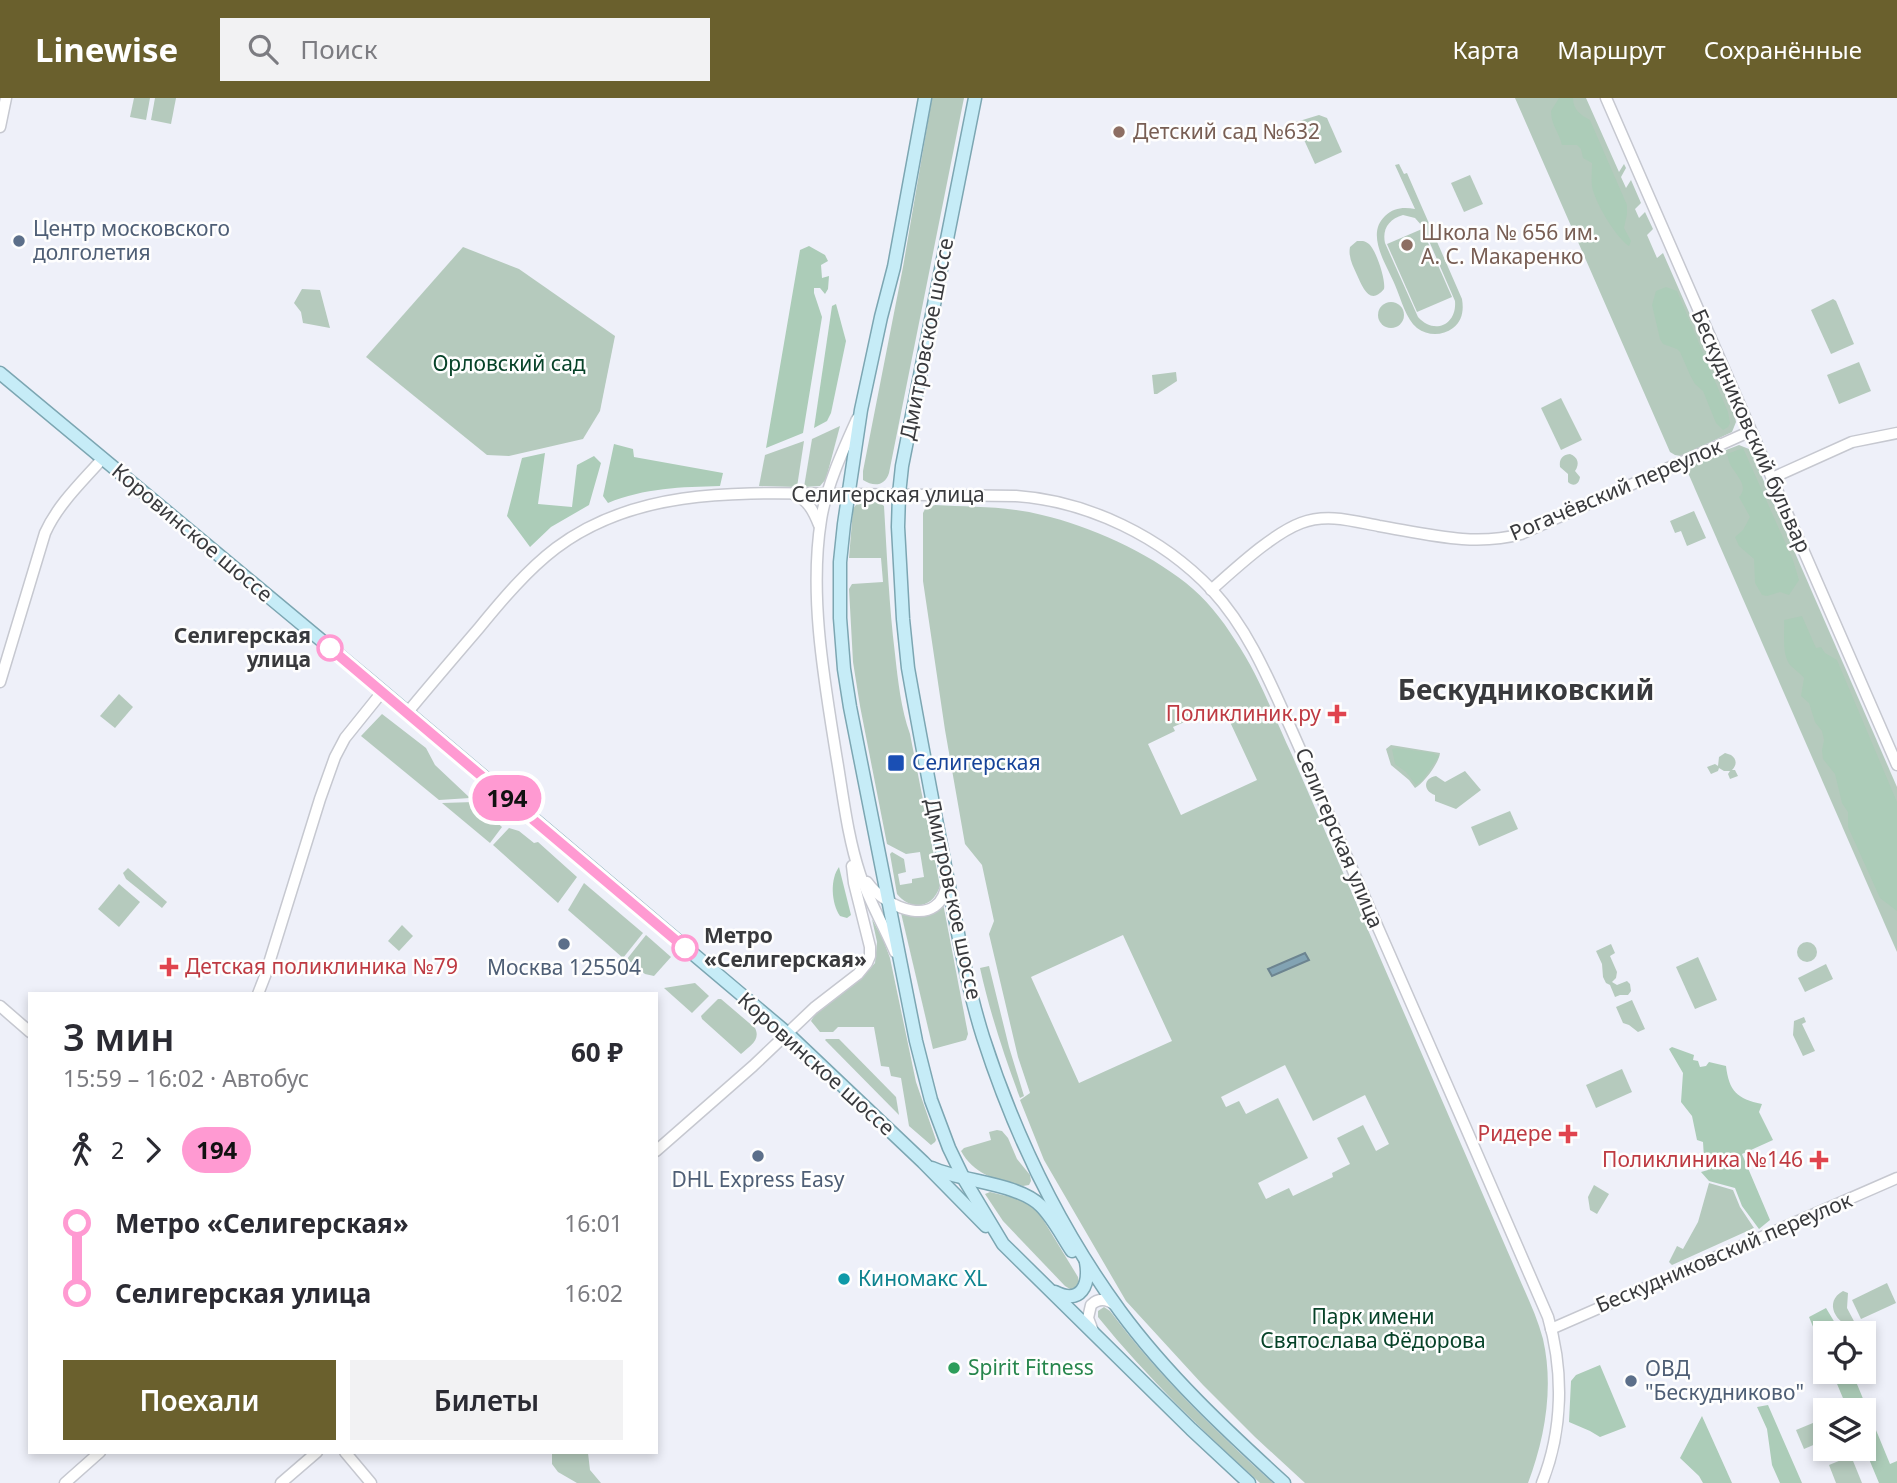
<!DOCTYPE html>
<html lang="ru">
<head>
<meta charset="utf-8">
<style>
	body { margin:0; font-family:"Noto Sans",sans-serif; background:#f2f2f3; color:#2b2b33; height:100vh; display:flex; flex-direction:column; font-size:26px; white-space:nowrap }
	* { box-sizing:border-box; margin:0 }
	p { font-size:23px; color:#7c7c81 }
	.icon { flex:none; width:38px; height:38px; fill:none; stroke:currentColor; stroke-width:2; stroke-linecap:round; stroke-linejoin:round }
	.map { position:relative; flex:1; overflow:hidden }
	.sheet { position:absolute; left:28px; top:894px; width:630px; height:462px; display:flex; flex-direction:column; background:#fff; border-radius:0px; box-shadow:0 4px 10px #0003 }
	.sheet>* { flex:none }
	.badge { padding:0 14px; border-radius:23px; font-size:24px; line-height:46px }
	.controls { position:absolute; left:1813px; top:1223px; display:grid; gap:14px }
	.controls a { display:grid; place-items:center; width:63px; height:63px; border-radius:0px; background:#fff; box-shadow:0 4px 10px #0003; font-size:35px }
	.map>.badge { position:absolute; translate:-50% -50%; box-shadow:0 0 0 4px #fff }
	.legs { display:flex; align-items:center; gap:10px; height:77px; padding:0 35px; font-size:23px }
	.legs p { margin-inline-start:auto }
	.head { display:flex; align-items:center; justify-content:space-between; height:119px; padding:0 35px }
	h1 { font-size:38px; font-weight:600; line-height:52px }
	.action { display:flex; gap:14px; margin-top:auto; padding:14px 35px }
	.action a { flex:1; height:80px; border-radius:0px; background:#6a602d; color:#fff; font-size:28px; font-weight:600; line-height:80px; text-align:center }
	.action a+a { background:#f2f2f3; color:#2b2b33 }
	ul { padding:0 35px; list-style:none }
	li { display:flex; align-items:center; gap:24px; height:70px; font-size:26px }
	li i { display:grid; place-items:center; width:10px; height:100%; margin:0 9px; background:currentColor }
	li i::after { content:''; width:18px; height:18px; margin:-9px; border:5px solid; border-radius:50%; background:#fff }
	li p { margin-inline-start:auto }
	li:first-child i { background:linear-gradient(#0000 50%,currentColor 0) }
	li:last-child i { background:linear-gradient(currentColor 50%,#0000 0) }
	header { display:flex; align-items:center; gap:42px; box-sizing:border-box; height:98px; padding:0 35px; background:#6a602d; color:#fff }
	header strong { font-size:33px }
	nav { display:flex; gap:38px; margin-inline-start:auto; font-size:24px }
	.search { width:490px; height:63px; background:#f2f2f3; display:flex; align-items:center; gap:18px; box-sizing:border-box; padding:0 24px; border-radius:0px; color:#7c7c81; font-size:26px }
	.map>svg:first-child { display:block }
	.green { fill:#b5cabd; fill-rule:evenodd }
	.forest { fill:#acccb8 }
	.water { fill:#82a3b3; stroke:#6c8490; stroke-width:2 }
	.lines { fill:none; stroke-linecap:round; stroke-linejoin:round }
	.minor-casing { stroke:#c6c8d0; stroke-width:13 }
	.major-casing { stroke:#7ca6b2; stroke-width:15 }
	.minor { stroke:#fff; stroke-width:10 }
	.major { stroke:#c6ecf7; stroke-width:12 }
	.line-1-casing { stroke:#fff; stroke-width:16 }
	.line-1 { stroke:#ff9ad2; stroke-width:10 }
	.education-dot { fill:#8d6e63; stroke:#fefefe; stroke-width:2.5 }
	.service-dot { fill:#5c6f8a; stroke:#fefefe; stroke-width:2.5 }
	.stop-1-dot { fill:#fff; stroke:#ff9ad2; stroke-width:3.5 }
	.health-dot { fill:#e0444e; stroke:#fefefe; stroke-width:2.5 }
	.transit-dot { fill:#1a4fb4; stroke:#fefefe; stroke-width:2.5 }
	.culture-dot { fill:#0f9aa8; stroke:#fefefe; stroke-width:2.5 }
	.leisure-dot { fill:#2e9e5b; stroke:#fefefe; stroke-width:2.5 }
	.labels { text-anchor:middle; stroke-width:5; stroke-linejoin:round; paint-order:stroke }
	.education-label { font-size:21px; fill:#785e54; stroke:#fefefe; text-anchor:start }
	.service-label { font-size:21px; fill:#4e5e75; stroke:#fefefe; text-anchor:start }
	.street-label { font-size:21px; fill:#393a3d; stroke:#fefefe }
	.park-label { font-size:21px; fill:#064228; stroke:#fefefe }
	.stop-label { font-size:21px; font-weight:bold; fill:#393a3d; stroke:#fefefe; text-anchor:end }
	.health-label { font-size:21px; fill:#be3a42; stroke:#fefefe; text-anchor:end }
	.transit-label { font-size:21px; fill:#164399; stroke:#fefefe; text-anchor:start }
	.culture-label { font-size:21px; fill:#0d838f; stroke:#fefefe; text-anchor:start }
	.leisure-label { font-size:21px; fill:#27864d; stroke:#fefefe; text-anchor:start }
	.district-label { font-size:28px; font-weight:bold; fill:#393a3d; stroke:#fefefe }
</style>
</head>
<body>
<header>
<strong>Linewise</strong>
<div class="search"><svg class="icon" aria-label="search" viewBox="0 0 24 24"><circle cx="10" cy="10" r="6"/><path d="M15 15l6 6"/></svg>Поиск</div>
<nav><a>Карта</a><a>Маршрут</a><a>Сохранённые</a></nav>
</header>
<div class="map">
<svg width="1897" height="1385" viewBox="0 0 1897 1385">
	<rect width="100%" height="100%" fill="#eef0f9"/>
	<g class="green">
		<path d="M134 0H150L146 22 130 19Z"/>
		<path d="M155 0H176L171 26 151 22Z"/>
		<path d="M932 0H964L889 375C885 388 874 389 863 382V373L903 169Z"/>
		<path d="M1515 0H1586L1619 74 1624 66 1626 70 1621 79 1626 90 1631 82 1641 105 1635 111 1639 120 1645 114 1653 131 1647 137 1657 160 1663 155 1735 319 1736 324 1732 334 1681 358 1675 357 1670 354Z"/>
		<path d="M1319 17 1327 20 1342 54 1315 66 1296 24Z"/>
		<path d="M1399 66 1404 76 1407 75 1462 201C1464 213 1462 223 1453 230 1442 238 1428 238 1417 230 1406 221 1401 201 1395 187 1387 167 1365 137 1385 118 1394 109 1405 109 1415 111L1395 67ZM1403 117 1415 120 1423 129 1455 203C1457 227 1434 237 1418 219L1385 145C1382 131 1389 121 1403 117Z"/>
		<path d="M1470 77 1483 106 1464 114 1451 85Z"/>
		<path d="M1422 131 1452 199 1417 214 1387 146Z"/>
		<path d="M1357 143C1362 143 1364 142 1369 146 1376 152 1386 182 1384 191 1370 208 1363 190 1357 177 1353 168 1348 159 1350 149Z"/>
		<path d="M463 149 519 171 615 238 600 313 583 341 509 358 487 357 366 259Z"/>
		<path d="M302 191 320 192 330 230 303 225 301 214 294 205Z"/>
		<path d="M1833 201 1836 203 1854 246 1831 256 1811 212Z"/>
		<circle cx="1391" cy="217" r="13"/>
		<path d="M1859 264 1871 293 1839 306 1827 277Z"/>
		<path d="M1176 274 1177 283 1157 296H1154L1152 277Z"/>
		<path d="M1561 300 1582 342 1561 352 1541 310Z"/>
		<path d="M840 328 826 381 820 388 804 389 812 341Z"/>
		<path d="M804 343 797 389 759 388 765 357Z"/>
		<path d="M1739 347 1749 351 1752 356 1897 689V854L1685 368Z"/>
		<path d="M1570 356C1578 359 1580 366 1575 373L1580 379C1579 387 1573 389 1568 384V376L1560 369C1559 361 1562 357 1570 356Z"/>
		<path d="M858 404H879L884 408C887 458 889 507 895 556 898 583 901 611 910 636L940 788C933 810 912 814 897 796L890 756 892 754 904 761 906 774 898 776 900 787 912 785V781L924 779 920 754 906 756 887 746 860 608 853 564 849 491 852 486 883 484 881 460H849L853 411Z"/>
		<path d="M935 407C970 409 1007 408 1042 417 1090 428 1147 454 1186 485 1205 500 1222 521 1235 542 1259 577 1274 619 1292 657L1517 1175C1526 1196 1537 1218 1543 1241 1554 1289 1545 1340 1528 1385H1305L1255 1339 1203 1287 1126 1203 1044 1062 1020 1002 1030 995 1018 959 989 836 994 823 982 767 965 746 945 632 923 483V415L925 411ZM1224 611 1257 682 1181 717 1148 646 1175 633 1173 629 1196 619 1198 622ZM1123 837 1172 943 1079 985 1031 879ZM1285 967 1313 1023 1365 997 1389 1046 1376 1053 1363 1027 1337 1040 1350 1066 1332 1075 1333 1079 1293 1098 1289 1090 1266 1101 1258 1085 1308 1060 1278 1000 1246 1016 1239 1003 1226 1009 1221 999Z"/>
		<path d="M1694 413 1706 440 1687 448 1681 433 1675 435 1670 423Z"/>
		<path d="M119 596 133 609 115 630 100 618Z"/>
		<path d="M382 616 426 650 435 667 470 700 439 702 361 638Z"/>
		<path d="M1391 647 1440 655C1439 665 1424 685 1415 690L1409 682 1391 667 1386 651Z"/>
		<path d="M1725 655 1731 657C1737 661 1737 667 1732 672H1735L1738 678 1730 681 1728 676 1730 673H1724L1719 670 1718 673 1711 676 1707 669 1715 666 1718 668 1719 659Z"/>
		<path d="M1465 673 1481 692 1456 711 1435 703V697C1423 693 1423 680 1436 678L1445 684Z"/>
		<path d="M474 704 502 729 490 745 442 705Z"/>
		<path d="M1510 713 1518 731 1479 748 1471 729Z"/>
		<path d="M509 730 519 733 534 745 538 744 577 779 558 805 493 747Z"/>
		<path d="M128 770 167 804 162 810 126 781 123 775Z"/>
		<path d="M584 785 643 835 623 860 568 812Z"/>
		<path d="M119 786 140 804 119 829 98 811Z"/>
		<path d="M943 805 968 936 966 942 933 951 901 815Z"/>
		<path d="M872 821 883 841 890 860 916 984 936 1042 935 1044 931 1047 909 1028 901 980 891 978 889 969 881 968 874 929H838L833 934H820L811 923 817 913 862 880 875 865 877 844Z"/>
		<path d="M402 827 413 838 399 853 388 843Z"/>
		<path d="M646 837 671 859 654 878 645 876 627 861Z"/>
		<circle cx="1807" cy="854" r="10"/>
		<path d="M1611 846 1615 855 1610 858 1617 874 1616 880 1612 884 1617 887 1627 883 1630 886 1631 893 1628 897H1620L1615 899 1610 887 1606 885 1603 879 1602 866 1596 853Z"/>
		<path d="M1698 859 1717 902 1695 911 1676 869Z"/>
		<path d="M1826 866 1833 881 1805 894 1798 880Z"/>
		<path d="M989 868 1009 949 1024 998 1020 1000C1004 957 990 915 980 870Z"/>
		<path d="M695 885 709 898 692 915 664 890Z"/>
		<path d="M718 901H721L755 930C761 942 750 948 741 956L702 921 701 918Z"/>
		<path d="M1632 902 1645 931 1638 934 1629 927 1623 925 1616 909Z"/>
		<path d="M1804 919 1806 924 1802 926 1815 953 1803 958 1793 937 1794 923Z"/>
		<path d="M826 941H839L896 999 899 1017 825 942Z"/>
		<path d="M1622 971 1632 994 1596 1010 1586 987Z"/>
		<path d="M997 1032 1002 1033 1008 1040 1017 1061 1030 1077 1031 1083 1029 1087 1023 1088C998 1083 974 1077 961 1053L964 1050 991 1042 989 1034Z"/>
		<path d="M1709 1085 1733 1092 1740 1109 1754 1130 1672 1167 1669 1164 1677 1148 1683 1151 1698 1124Z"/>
		<path d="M1594 1087 1609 1096 1597 1116 1590 1112 1588 1099Z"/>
		<path d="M990 1094 1023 1102 1036 1110 1078 1179 1079 1185 1076 1190 1070 1191 1065 1188 1003 1123 985 1096Z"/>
		<path d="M1887 1185 1896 1205 1861 1221 1852 1202Z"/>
		<path d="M1843 1193 1848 1195 1847 1210 1856 1227 1854 1230C1836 1226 1823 1204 1843 1193Z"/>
		<path d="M1104 1209 1110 1213C1158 1277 1214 1332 1273 1385H1260C1203 1333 1147 1280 1098 1219V1213Z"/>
		<path d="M1825 1320V1342L1804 1351 1796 1332Z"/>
		<path d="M552 1355H588L590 1372 601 1385H577L558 1374 552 1366Z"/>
		<path d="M1851 1358 1862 1385H1836L1829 1367Z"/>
	</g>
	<g class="forest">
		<path d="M1559 0H1573C1573 12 1581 17 1590 22L1627 107V116L1624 130 1631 143 1629 148C1616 140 1595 104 1592 89 1591 82 1592 73 1592 65L1583 60 1581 51 1577 47H1562C1559 34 1551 27 1551 13Z"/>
		<path d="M809 148 825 157 828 163 821 167 822 180 829 178 828 191 825 196 820 190H814V195L822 219 803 335 766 350 800 152Z"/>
		<path d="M1666 189 1677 193 1728 314 1730 325 1728 329 1723 332 1716 325 1703 293 1695 286 1690 277 1680 254 1677 251 1663 246 1660 241 1652 207 1656 193Z"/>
		<path d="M836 206 846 243 831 315 827 323 814 330 832 208Z"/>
		<path d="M614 346 633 351 634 359 723 375 720 388C682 389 644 390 608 405L603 398Z"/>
		<path d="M1743 350 1793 462 1799 482 1789 497 1780 494 1767 498 1762 497 1755 485 1754 461 1739 448 1735 439 1743 432 1750 419 1739 399C1749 389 1737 378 1731 368 1729 365 1728 359 1727 356Z"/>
		<path d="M545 355 538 406 572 409 577 367 594 358 601 365 589 407 551 429 530 449 507 418 522 360Z"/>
		<path d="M1802 518 1816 550 1821 549 1825 555 1837 562 1897 704V813L1880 800 1848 729V714L1842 705 1835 676 1823 661 1822 652 1824 642 1822 633 1815 624 1809 605 1801 598 1804 580C1800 575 1795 572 1791 568 1781 557 1785 536 1784 522Z"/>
		<path d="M1397 650 1433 655 1439 658 1422 683 1416 687 1406 674 1395 666 1392 651Z"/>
		<path d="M839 769 851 817 847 820 840 818C831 805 830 781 839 769Z"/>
		<path d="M1672 949 1694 957 1693 962 1698 963 1700 969 1706 968 1709 964 1726 968C1729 993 1737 1001 1762 1006L1759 1014 1773 1042 1742 1056 1770 1122 1759 1131 1742 1108 1735 1090 1709 1083 1701 1074 1708 1072V1065H1700V1061L1704 1060 1703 1044 1697 1042 1692 1018 1681 1004 1683 975 1669 951Z"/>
		<path d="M1826 1210 1838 1230 1845 1235 1825 1236V1258L1809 1219Z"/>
		<path d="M1600 1267 1626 1329 1600 1339 1590 1333 1569 1324 1571 1283 1576 1277Z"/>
		<path d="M1832 1274H1852L1890 1366 1897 1363V1385H1879L1864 1349V1312H1848Z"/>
		<path d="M1768 1307 1802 1385H1780L1772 1367 1767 1331 1757 1309Z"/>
		<path d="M1702 1318 1732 1385H1703L1699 1378 1680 1360Z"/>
	</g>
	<path class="water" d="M1305 855 1309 862 1272 878 1268 871Z"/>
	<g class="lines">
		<g class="minor-casing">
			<g id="minor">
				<path d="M1606 0 1897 667"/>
				<path d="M0 29 6 0"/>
				<path d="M857 321C843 352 826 389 821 422 809 497 824 581 836 656 843 696 847 737 860 776 869 803 884 828 895 854"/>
				<path d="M1772 380 1852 344 1897 335"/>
				<path d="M795 397C808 402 814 414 819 427"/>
				<path d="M1211 492C1235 471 1272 436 1301 425 1327 415 1353 423 1379 428 1427 436 1474 449 1521 436L1751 333"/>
				<path d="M0 584 45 435C58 406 82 384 103 360"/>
				<path d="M407 615C431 586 455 558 479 530 502 502 527 472 556 450 640 387 747 395 847 396 903 397 960 397 1016 398 1088 403 1162 439 1212 492 1247 530 1267 577 1288 624 1308 669 1328 714 1347 759 1414 913 1482 1065 1548 1219 1564 1273 1563 1332 1542 1385"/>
				<path d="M867 784C886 811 941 833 947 784"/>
				<path d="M258 896 265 878 320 701 335 659 345 640 382 594"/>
				<path d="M0 908 30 934"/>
				<path d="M656 1053 753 968 814 910 858 876 867 865 870 858V849L854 785 852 768"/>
				<path d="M1551 1231 1897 1080"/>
				<path d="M1093 1233 1088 1220 1091 1207C1099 1199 1108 1201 1116 1208"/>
				<path d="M345 1354 371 1385"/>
				<path d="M65 1385 100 1354"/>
				<path d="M281 1385 317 1354"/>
			</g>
		</g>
		<g class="major-casing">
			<g id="major">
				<path d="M925 0 894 169 881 219 861 312 844 426 840 464V520L844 571 850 609 916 943 931 1002 949 1050 964 1081 1003 1146 1191 1331 1249 1385"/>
				<path d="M975 0 902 368 899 396 898 429 903 521 908 570C920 638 933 706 946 773 957 829 966 885 983 939 1014 1035 1060 1131 1120 1213 1167 1277 1226 1332 1284 1385"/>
				<path d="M0 275 369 582 788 936 923 1064 986 1128"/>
				<path d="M932 1070C963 1084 1018 1085 1041 1108 1053 1120 1062 1138 1072 1153"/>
				<path d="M1055 1194C1081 1207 1090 1187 1086 1164"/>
			</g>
		</g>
		<use href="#minor" class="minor"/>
		<use href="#major" class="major"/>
	</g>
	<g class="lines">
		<g class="line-1-casing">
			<path id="line-1" d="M330 550 685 850"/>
		</g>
		<use href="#line-1" class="line-1"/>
	</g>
	<g class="education-dot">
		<circle cx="1119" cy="34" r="7"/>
		<circle cx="1407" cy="147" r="7"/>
	</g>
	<g class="service-dot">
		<circle cx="19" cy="143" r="7"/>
		<circle cx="564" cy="846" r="7"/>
		<circle cx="758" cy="1058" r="7"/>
		<circle cx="1631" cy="1283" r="7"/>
	</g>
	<g class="stop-1-dot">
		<circle cx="330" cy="550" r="12"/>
		<circle cx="685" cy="850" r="12"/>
	</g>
	<g class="health-dot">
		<path d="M1333.5 605.5h7v7h7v7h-7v7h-7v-7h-7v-7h7z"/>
		<path d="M165.5 858.5h7v7h7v7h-7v7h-7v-7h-7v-7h7z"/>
		<path d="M1564.5 1025.5h7v7h7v7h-7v7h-7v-7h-7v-7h7z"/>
		<path d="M1815.5 1051.5h7v7h7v7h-7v7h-7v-7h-7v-7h7z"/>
	</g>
	<rect class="transit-dot" x="887" y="656" width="18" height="18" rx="3.5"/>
	<circle class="culture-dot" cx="844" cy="1181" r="7"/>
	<circle class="leisure-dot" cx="954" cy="1270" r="7"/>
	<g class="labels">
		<g class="education-label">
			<text x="1133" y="41">Детский сад №632</text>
			<text x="1421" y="142">Школа № 656 им.<tspan x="1421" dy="24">А. С. Макаренко</tspan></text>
		</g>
		<g class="service-label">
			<text x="33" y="138">Центр московского<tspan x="33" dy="24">долголетия</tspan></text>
			<text x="564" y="877" text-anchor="middle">Москва 125504</text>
			<text x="758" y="1089" text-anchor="middle">DHL Express Easy</text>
			<text x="1645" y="1278">ОВД<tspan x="1645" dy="24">"Бескудниково"</tspan></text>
		</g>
		<g class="street-label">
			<text transform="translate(927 241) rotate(-79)" y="7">Дмитровское шоссе</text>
			<text transform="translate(1751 333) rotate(66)" y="7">Бескудниковский бульвар</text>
			<text transform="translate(1616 392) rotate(-23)" y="7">Рогачёвский переулок</text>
			<text x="888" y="404">Селигерская улица</text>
			<text transform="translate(192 435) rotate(40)" y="7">Коровинское шоссе</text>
			<text transform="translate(1339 740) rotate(67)" y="7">Селигерская улица</text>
			<text transform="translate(953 801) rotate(78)" y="7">Дмитровское шоссе</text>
			<text transform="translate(816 966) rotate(42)" y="7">Коровинское шоссе</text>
			<text transform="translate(1724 1155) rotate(-23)" y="7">Бескудниковский переулок</text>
		</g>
		<g class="park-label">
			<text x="509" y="273">Орловский сад</text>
			<text x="1373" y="1226">Парк имени<tspan x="1373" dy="24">Святослава Фёдорова</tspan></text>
		</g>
		<g class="stop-label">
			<text x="311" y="545">Селигерская<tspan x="311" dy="24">улица</tspan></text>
			<text x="704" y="845" text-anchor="start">Метро<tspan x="704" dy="24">«Селигерская»</tspan></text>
		</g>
		<g class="health-label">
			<text x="1321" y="623">Поликлиник.ру</text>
			<text x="185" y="876" text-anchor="start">Детская поликлиника №79</text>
			<text x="1552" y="1043">Ридере</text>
			<text x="1803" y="1069">Поликлиника №146</text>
		</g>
		<g class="transit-label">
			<text x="912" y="672">Селигерская</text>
		</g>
		<g class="culture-label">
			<text x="858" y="1188">Киномакс XL</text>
		</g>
		<g class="leisure-label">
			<text x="968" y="1277">Spirit Fitness</text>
		</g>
		<g class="district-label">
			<text x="1526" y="602">Бескудниковский</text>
		</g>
	</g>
</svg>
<div class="controls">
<a><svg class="icon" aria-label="locate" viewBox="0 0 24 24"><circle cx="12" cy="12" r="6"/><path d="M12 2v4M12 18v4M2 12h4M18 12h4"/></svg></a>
<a><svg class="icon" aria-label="layers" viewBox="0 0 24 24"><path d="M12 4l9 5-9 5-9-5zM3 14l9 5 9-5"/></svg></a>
</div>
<b class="badge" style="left:507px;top:700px;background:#ff9ad2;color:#111">194</b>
<section class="sheet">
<div class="head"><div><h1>3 мин</h1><p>15:59 – 16:02 · Автобус</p></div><b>60 ₽</b></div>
<div class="legs"><svg class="icon" aria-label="walk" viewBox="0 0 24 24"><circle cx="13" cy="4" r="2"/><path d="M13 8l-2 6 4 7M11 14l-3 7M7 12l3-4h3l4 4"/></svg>2<svg class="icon" aria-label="forward" viewBox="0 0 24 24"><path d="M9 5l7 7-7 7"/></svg><b class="badge" style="background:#ff9ad2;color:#111">194</b></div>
<ul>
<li><i style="color:#ff9ad2"></i><b>Метро «Селигерская»</b><p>16:01</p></li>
<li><i style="color:#ff9ad2"></i><b>Селигерская улица</b><p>16:02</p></li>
</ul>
<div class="action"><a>Поехали</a><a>Билеты</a></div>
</section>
</div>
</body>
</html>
